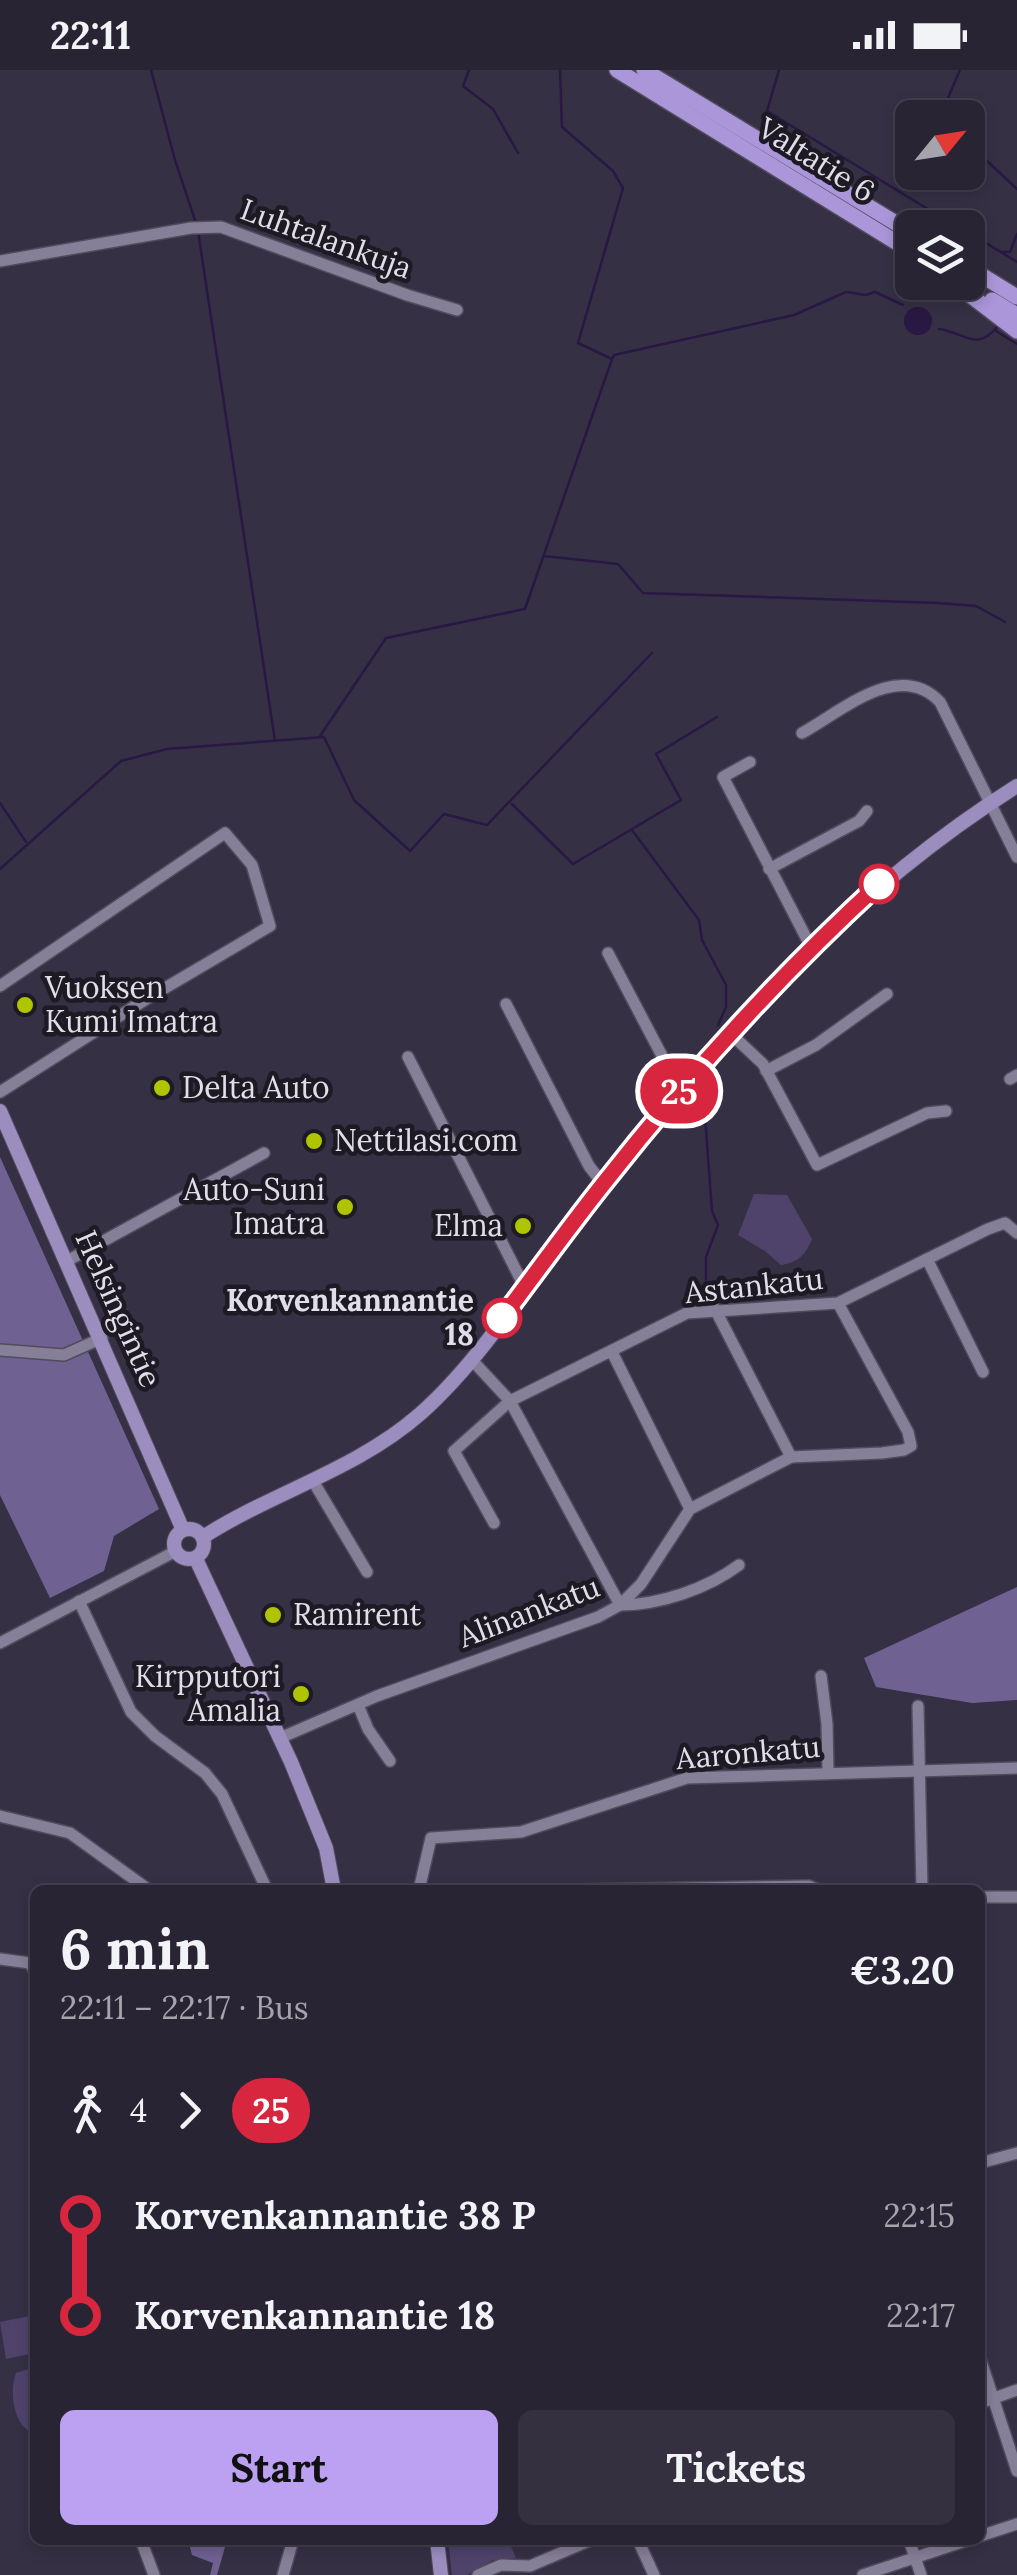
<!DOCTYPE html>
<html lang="en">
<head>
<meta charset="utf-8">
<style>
	body { margin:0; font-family:Lora,serif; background:#343040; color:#f1f3f6; height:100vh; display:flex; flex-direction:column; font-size:38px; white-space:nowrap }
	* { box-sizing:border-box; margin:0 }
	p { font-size:32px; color:#a5a4ac }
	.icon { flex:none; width:55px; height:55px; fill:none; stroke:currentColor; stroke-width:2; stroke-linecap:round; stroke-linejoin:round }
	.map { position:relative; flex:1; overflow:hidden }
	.sheet { position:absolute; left:30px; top:1815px; width:955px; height:660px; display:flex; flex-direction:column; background:#282434; border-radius:15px; box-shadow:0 5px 15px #0003,0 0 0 2px #44414f }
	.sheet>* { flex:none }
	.badge { padding:0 20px; border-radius:32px; font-size:35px; line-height:65px }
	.needle { width:65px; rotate:60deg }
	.fabs { position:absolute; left:895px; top:30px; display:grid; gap:20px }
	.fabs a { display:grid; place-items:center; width:90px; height:90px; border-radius:15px; background:#282434; box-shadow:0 5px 15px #0003,0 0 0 2px #44414f; font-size:50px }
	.map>.badge { position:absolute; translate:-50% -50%; box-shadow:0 0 0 5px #fff }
	.legs { display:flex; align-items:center; gap:15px; height:110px; padding:0 30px; font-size:32px }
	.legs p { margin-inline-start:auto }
	.summary { display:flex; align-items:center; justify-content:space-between; height:170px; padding:0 30px }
	h1 { font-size:55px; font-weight:700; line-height:75px }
	.cta { display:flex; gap:20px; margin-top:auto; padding:20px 30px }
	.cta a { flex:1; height:115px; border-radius:15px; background:#bca0f2; color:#111; font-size:40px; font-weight:700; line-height:115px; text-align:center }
	.cta a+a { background:#343040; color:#f1f3f6 }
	ul { padding:0 30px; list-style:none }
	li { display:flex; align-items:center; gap:35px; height:100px; font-size:38px }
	li i { display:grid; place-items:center; width:15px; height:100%; margin:0 12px; background:currentColor }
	li i::after { content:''; width:25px; height:25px; margin:-12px; border:8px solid; border-radius:50%; background:#282434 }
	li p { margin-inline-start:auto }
	li:first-child i { background:linear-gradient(#0000 50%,currentColor 0) }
	li:last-child i { background:linear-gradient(currentColor 50%,#0000 0) }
	.status { display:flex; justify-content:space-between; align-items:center; height:70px; padding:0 50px; background:#282434; direction:ltr }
	.status svg { height:28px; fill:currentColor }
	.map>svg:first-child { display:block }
	.green { fill:#4f436b }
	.forest { fill:#706193 }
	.water { fill:#281843 }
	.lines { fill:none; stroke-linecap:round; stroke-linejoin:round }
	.stream { stroke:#281843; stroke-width:2.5 }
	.minor-casing { stroke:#514b5d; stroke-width:14 }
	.major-casing { stroke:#514b5d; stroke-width:16 }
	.highway-casing { stroke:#514b5d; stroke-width:18 }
	.minor { stroke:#867f98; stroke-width:11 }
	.major { stroke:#9c8dbf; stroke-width:14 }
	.highway { stroke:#aa96d9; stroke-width:15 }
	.line-1-casing { stroke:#fff; stroke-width:22 }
	.line-1 { stroke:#d7263d; stroke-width:15 }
	.stop-1-dot { fill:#fff; stroke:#d7263d; stroke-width:5 }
	.poi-dot { fill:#b0c502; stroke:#1d1a24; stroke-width:4 }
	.labels { text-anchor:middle; stroke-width:9; stroke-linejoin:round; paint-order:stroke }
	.street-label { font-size:30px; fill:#e1ddeb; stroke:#1d1a24 }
	.poi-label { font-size:30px; fill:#e1ddeb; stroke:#1d1a24; text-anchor:start }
	.stop-label { font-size:30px; font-weight:bold; fill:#e1ddeb; stroke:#1d1a24; text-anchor:end }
</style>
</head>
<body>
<div class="status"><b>22:11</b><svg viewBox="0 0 49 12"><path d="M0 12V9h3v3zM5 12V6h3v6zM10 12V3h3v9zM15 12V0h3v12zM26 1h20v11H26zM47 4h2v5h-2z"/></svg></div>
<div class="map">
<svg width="1017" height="2505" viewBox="0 0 1017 2505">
	<rect width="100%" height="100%" fill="#363045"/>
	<g class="green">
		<path d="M754 1124 787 1125 812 1169C805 1185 799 1192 781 1195L765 1181 738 1165Z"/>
		<path d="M35 2245V2283L6 2289 0 2252Z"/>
		<path d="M35 2297V2363C13 2359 9 2321 16 2303Z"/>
		<path d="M448 2470H508L516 2488 493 2490 467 2505H452Z"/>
	</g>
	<g class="forest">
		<path d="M0 1087 159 1439 114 1466 104 1501 50 1528 0 1425Z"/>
		<path d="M1017 1517V1630L972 1633 876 1617 864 1588Z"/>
		<path d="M188 2470H227L217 2505H210L213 2493 192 2485Z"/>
	</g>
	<circle class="water" cx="918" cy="251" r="14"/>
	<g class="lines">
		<g class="stream">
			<path d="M151 0 175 90 196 153"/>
			<path d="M469 0 463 16 493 39 518 83"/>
			<path d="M560 0 562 57 613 101 623 118 578 273 612 289 614 285 794 245 846 222 866 225 875 222 903 235"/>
			<path d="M779 0 767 41 959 158"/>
			<path d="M942 48 941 44 960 0"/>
			<path d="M968 73 1017 119"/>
			<path d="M198 161 275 671"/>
			<path d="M968 162 1017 192"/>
			<path d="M1002 182H1010L1017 164"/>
			<path d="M939 259C967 263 976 283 999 255"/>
			<path d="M996 261 1017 274"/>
			<path d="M544 486 618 494 643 523 938 533 976 536 1005 552"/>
			<path d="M320 666 386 568 525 539 612 289"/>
			<path d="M0 733 26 772"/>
			<path d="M512 734 573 794 681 730 656 684 717 647"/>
			<path d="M632 760 699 850 702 870 726 915V937L718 955"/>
			<path d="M0 799 121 691 167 679 324 667 354 730 410 781 444 744 487 755 652 583"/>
			<path d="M702 1006 712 1141 718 1155 706 1187V1223"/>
		</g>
		<g class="minor-casing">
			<g id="minor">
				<path d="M0 191 191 158 221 157 407 225 457 240"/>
				<path d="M802 663C842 641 899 589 940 632L1017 787"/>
				<path d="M750 692 723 707 811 877"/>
				<path d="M769 799 859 751 867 741"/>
				<path d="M608 883 680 1020"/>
				<path d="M0 916 225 763 252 795 270 856 143 931 0 1022"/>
				<path d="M506 934 589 1096 603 1114"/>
				<path d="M730 963 763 994 817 1095 927 1043 946 1041"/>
				<path d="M408 987 525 1218"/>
				<path d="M766 1001 816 975 887 924"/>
				<path d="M1010 1009 1017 1005"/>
				<path d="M927 1189 983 1302"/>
				<path d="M67 1191 264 1083"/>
				<path d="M715 1239 791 1387"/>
				<path d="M0 1280 64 1285 102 1268"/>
				<path d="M612 1282 690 1439"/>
				<path d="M471 1289 510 1331 620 1535C659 1535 707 1519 739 1495"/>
				<path d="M313 1411 367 1502"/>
				<path d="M494 1453 454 1381 510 1331 687 1243 838 1233 988 1159 1005 1153 1017 1163"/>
				<path d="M79 1531 131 1642 155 1666 205 1703 222 1724 267 1820"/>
				<path d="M0 1573 176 1481"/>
				<path d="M821 1606 827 1654 828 1701"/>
				<path d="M358 1635 368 1659 390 1691"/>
				<path d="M918 1636 922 1820"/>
				<path d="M280 1668 377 1626 598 1547 620 1535 641 1514 690 1439 791 1387 882 1383 904 1380 911 1376 908 1362 838 1233"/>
				<path d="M0 1746 70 1763 149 1820"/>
				<path d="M419 1820 431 1768 521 1762 687 1708 1017 1698"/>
				<path d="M581 1820 809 1816 819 1820"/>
				<path d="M980 1827H1017"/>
				<path d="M0 1889 30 1893 35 1902"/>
				<path d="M980 2093 1017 2083"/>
				<path d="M980 2288 1017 2401"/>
				<path d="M980 2333 1017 2320"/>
				<path d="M980 2466 1017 2454"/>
				<path d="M141 2470 154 2505"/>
				<path d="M638 2470 654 2505"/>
				<path d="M909 2470 921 2505"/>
				<path d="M283 2505 293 2470"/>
				<path d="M478 2505 501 2495 530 2496 591 2470"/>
				<path d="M863 2505 968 2470"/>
			</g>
		</g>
		<g class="major-casing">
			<g id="major">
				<path d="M0 1041 183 1460"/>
				<circle cx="189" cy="1474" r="15"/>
				<path d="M203 1467C273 1422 356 1400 420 1344 490 1282 545 1186 604 1113 723 962 853 819 1017 716"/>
				<path d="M196 1489 291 1692 326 1778 334 1820"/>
				<path d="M437 2470 441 2505"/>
			</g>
		</g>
		<g class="highway-casing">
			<g id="highway">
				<path d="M617 0 912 182"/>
				<path d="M644 0 912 163"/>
				<path d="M968 197 1017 227"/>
				<path d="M953 212 1017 261"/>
				<path d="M992 230 1017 245"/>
			</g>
		</g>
		<use href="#minor" class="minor"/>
		<use href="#major" class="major"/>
		<use href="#highway" class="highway"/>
	</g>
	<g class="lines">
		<g class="line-1-casing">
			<path id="line-1" d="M502 1248C536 1203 569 1157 604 1113 688 1006 779 906 879 814"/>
		</g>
		<use href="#line-1" class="line-1"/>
	</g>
	<g class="stop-1-dot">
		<circle cx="879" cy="814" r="18"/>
		<circle cx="502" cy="1248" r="18"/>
	</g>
	<g class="poi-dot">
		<circle cx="25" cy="935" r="10"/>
		<circle cx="162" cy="1018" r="10"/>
		<circle cx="314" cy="1071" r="10"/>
		<circle cx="345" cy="1137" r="10"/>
		<circle cx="523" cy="1156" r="10"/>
		<circle cx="273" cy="1545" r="10"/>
		<circle cx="301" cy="1624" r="10"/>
	</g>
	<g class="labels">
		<g class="street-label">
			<text transform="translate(816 90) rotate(32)" y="10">Valtatie 6</text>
			<text transform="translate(326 169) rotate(20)" y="10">Luhtalankuja</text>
			<text transform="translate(754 1216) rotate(-6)" y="10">Astankatu</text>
			<text transform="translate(118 1239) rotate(66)" y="10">Helsingintie</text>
			<text transform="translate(529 1542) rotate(-21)" y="10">Alinankatu</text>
			<text transform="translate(748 1683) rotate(-5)" y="10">Aaronkatu</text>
		</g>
		<g class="poi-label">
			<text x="45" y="928">Vuoksen<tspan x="45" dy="34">Kumi Imatra</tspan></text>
			<text x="182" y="1028">Delta Auto</text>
			<text x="334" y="1081">Nettilasi.com</text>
			<text x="325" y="1130" text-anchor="end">Auto-Suni<tspan x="325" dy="34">Imatra</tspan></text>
			<text x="503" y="1166" text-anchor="end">Elma</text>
			<text x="293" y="1555">Ramirent</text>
			<text x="281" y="1617" text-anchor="end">Kirpputori<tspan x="281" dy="34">Amalia</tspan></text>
		</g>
		<g class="stop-label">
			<text x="474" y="1241">Korvenkannantie<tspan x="474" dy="34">18</tspan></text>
		</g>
	</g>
</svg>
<div class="fabs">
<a><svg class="needle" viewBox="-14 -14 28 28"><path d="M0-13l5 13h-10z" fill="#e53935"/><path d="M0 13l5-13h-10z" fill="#a5a4ac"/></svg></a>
<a><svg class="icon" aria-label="layers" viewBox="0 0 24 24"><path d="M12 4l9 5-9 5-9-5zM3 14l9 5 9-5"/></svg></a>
</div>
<b class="badge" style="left:679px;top:1021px;background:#d7263d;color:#fff">25</b>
<section class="sheet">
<div class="summary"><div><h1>6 min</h1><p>22:11 – 22:17 · Bus</p></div><b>€3.20</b></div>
<div class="legs"><svg class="icon" aria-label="walk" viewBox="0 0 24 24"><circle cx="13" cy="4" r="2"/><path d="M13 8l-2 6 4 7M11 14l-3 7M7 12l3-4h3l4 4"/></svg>4<svg class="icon" aria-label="forward" viewBox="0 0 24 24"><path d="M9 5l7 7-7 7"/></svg><b class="badge" style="background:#d7263d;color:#fff">25</b></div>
<ul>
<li><i style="color:#d7263d"></i><b>Korvenkannantie 38 P</b><p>22:15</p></li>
<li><i style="color:#d7263d"></i><b>Korvenkannantie 18</b><p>22:17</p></li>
</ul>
<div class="cta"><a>Start</a><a>Tickets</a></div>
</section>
</div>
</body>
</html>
